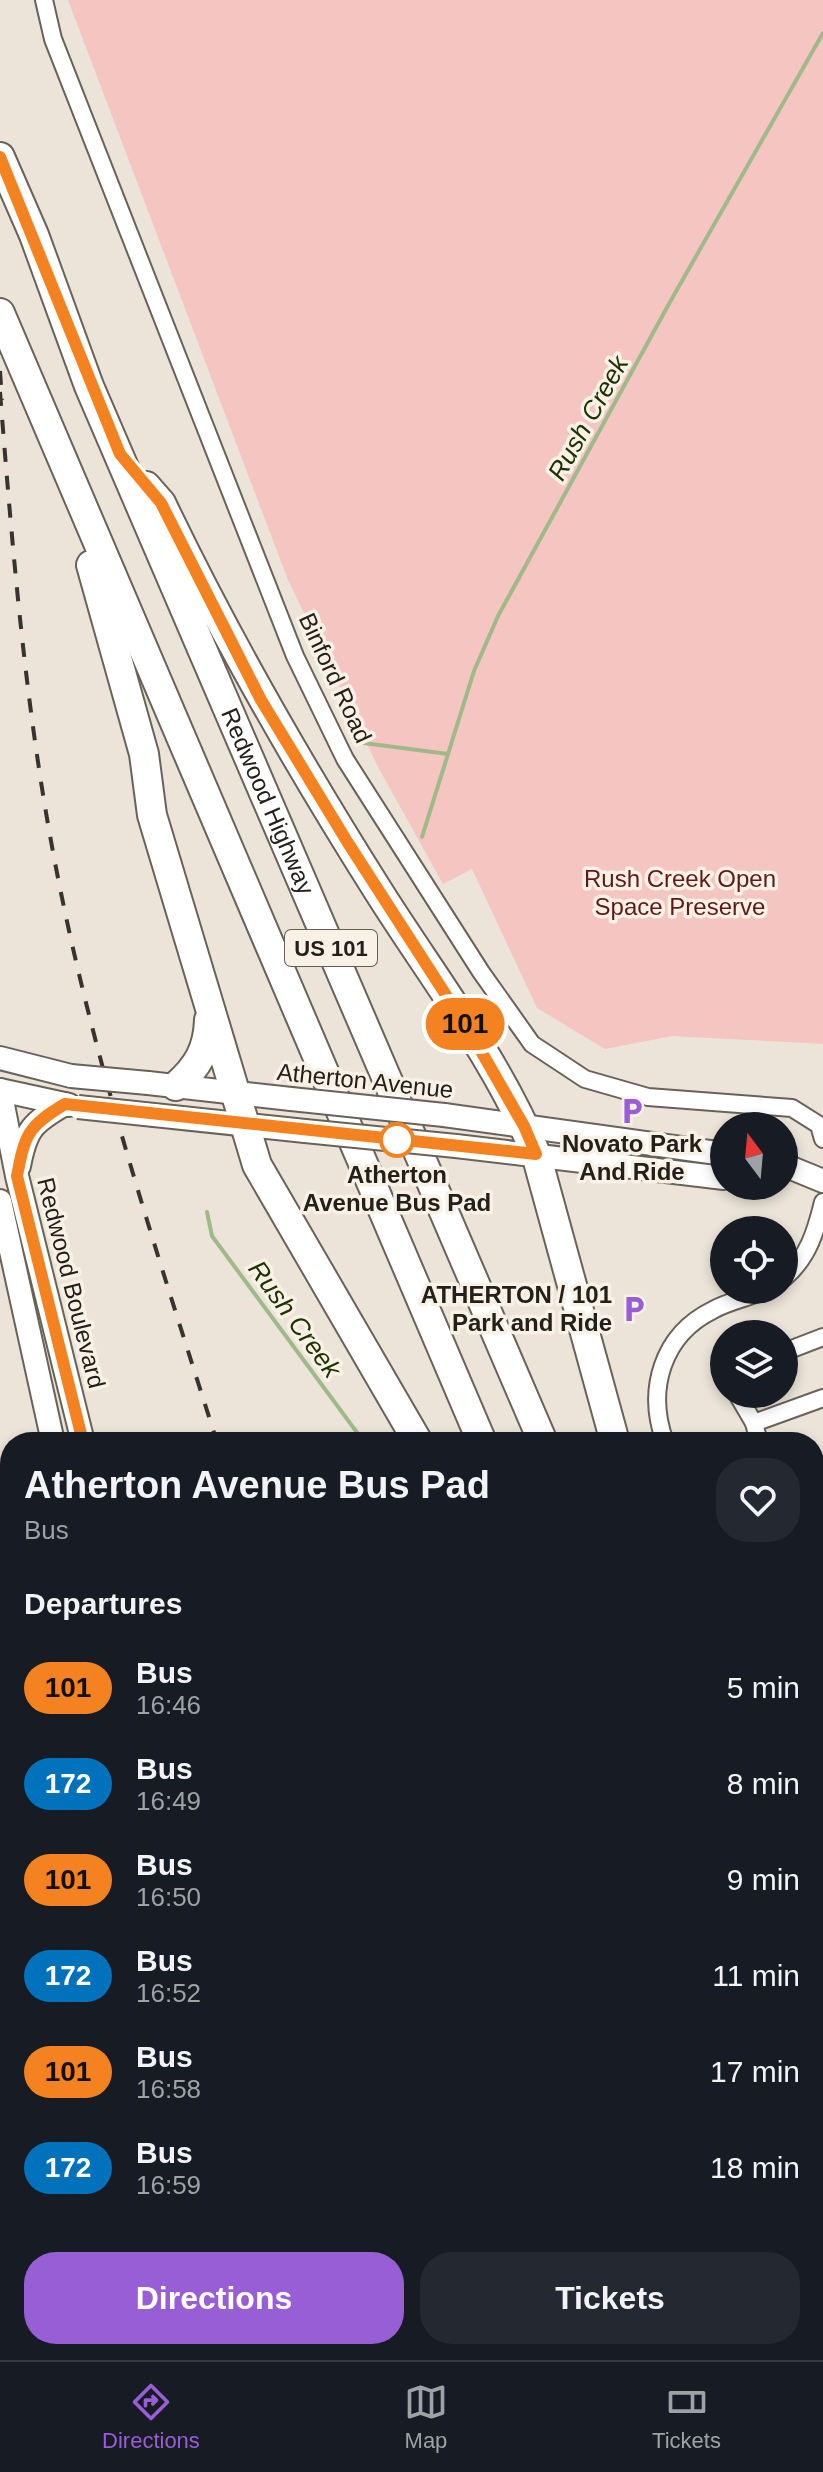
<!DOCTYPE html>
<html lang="en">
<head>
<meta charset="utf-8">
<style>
	body { margin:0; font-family:Arial,sans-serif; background:#242831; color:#f1f3f6; height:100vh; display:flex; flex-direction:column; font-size:30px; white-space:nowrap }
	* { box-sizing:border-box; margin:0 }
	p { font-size:26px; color:#9ea1a6 }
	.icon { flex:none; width:44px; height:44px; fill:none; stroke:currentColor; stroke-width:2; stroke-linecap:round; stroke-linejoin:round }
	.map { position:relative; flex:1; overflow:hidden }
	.details { position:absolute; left:0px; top:1432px; width:824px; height:928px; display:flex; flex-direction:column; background:#171b24; border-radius:32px 32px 0 0; box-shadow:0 4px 12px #0003 }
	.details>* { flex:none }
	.badge { padding:0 16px; border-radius:26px; font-size:28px; line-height:52px }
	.needle { width:52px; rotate:344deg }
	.controls { position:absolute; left:710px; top:1112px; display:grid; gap:16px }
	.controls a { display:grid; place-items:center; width:88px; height:88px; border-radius:50%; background:#171b24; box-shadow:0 4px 12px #0003; font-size:40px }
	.map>.badge { position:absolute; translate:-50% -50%; box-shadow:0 0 0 4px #fff }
	h2 { padding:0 24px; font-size:30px; line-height:72px }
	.round { display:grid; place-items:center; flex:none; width:84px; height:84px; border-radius:32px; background:#242831 }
	.overview { display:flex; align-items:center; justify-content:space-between; height:136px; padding:0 24px }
	h1 { font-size:38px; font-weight:700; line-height:60px }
	.button { display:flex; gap:16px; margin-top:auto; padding:16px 24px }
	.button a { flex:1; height:92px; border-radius:32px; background:#985ed5; color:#fff; font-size:32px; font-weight:700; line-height:92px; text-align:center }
	.button a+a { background:#242831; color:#f1f3f6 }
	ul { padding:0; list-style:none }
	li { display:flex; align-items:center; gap:24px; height:96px; padding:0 24px }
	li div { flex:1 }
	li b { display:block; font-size:30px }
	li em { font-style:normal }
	li .badge { min-width:88px; font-weight:700; text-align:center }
	.menu { display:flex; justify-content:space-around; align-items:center; height:112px; border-top:2px solid #363941; background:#171b24; font-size:22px; color:#9ea1a6 }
	.menu a { display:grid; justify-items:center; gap:4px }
	.menu .selected { color:#985ed5 }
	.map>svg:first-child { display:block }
	.green { fill:#f5c5c1 }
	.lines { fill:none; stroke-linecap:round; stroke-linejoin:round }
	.stream { stroke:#9fba89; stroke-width:4 }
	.street-casing { stroke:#696258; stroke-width:20 }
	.secondary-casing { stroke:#696258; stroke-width:26 }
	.highway-casing { stroke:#696258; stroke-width:32 }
	.street { stroke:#fff; stroke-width:16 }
	.secondary { stroke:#fff; stroke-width:22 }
	.highway { stroke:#fff; stroke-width:28 }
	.rail { stroke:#37342f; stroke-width:4; stroke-dasharray:14 14; stroke-linecap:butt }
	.secondary-bridge-casing { stroke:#696258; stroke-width:26; stroke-linecap:butt }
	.secondary-bridge { stroke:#fff; stroke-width:22 }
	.line-casing { stroke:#fff; stroke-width:18 }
	.line { stroke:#f58220; stroke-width:12 }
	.stop-dot { fill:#fff; stroke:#f58220; stroke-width:4 }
	.labels { text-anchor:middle; stroke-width:7; stroke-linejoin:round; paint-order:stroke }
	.shield { fill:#f9f1e5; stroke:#635f58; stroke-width:2 }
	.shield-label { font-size:22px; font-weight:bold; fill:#23201c }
	.street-label { font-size:24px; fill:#23201c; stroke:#f9f1e5 }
	.park-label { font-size:24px; fill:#601819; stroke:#f9f1e5 }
	.poi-label { font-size:24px; font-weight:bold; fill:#23201c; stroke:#f9f1e5 }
	.stop-label { font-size:24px; font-weight:bold; fill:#23201c; stroke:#f9f1e5 }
	.water-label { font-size:26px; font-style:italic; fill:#1c3300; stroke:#f9f1e5 }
</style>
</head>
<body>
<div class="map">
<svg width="823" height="2360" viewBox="0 0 823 2360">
	<rect width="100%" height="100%" fill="#ece4d8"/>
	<path class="green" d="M68 0H823V1044L672 1036 605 1049 537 1008 472 869 443 884 378 767 288 580Z"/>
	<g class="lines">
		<g class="stream">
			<path d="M364 743 448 754"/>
			<path d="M422 837 474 671 498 616 670 302 823 33"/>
			<path d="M207 1212 212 1236 364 1442"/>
			<path d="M530 2350 533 2360"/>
		</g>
		<g class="street-casing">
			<g id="street">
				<path d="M44 0 53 39 295 656 345 759 481 972 532 1044 585 1079 648 1097 792 1108 819 1125 823 1139"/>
				<path d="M784 1278C808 1258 816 1231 823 1202"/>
				<path d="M784 1352 823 1337"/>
				<path d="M737 1394 754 1423"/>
				<path d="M665 1442C646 1390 662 1335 713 1310 729 1301 748 1298 765 1290"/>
				<path d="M759 1442 754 1423 823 1398"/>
				<path d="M814 1501 823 1498"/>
				<path d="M0 1606 10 1602"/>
				<path d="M814 1619 823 1615"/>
				<path d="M0 1620 10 1618"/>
				<path d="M814 1872 823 1898"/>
				<path d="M0 2121H10"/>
			</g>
		</g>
		<g class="secondary-casing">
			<g id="secondary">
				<path d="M0 1058 71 1076"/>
				<path d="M148 1083 291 1099"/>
				<path d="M0 1090 17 1176 83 1442"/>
				<path d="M0 1090 69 1105"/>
				<path d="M154 1115 305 1131"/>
				<path d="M444 1115 724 1154"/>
				<path d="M456 1146 724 1178"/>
				<path d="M784 1165 823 1181"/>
				<path d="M19 1166C26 1129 32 1123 65 1104"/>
				<path d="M0 1201 53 1442"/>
				<path d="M112 2360V2350"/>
				<path d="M163 2360V2350"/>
			</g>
		</g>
		<g class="highway-casing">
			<g id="highway">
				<path id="s1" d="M0 157 34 235 89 386 543 1442"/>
				<path d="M0 313 482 1442"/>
				<path d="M146 486 161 503C225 637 298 764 377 889 431 975 497 1059 536 1154L615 1442"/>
				<path d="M91 565 144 754 152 815 257 1165 418 1442"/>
				<path d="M176 1086C198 1067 208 1049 209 1020"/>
				<path d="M814 2077 823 2098"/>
				<path d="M814 2227 823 2248"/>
			</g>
		</g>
		<use href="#street" class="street"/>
		<use href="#secondary" class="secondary"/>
		<use href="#highway" class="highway"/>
		<g class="rail">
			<path d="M0 371 2 400"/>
			<path d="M0 392C13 555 26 717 58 878 96 1070 158 1256 217 1442"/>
			<path d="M511 2350 514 2360"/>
		</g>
		<g class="secondary-bridge-casing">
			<g id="secondary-bridge">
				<path d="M71 1076 148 1083"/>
				<path d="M291 1099 444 1115"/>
				<path d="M78 1107 154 1115"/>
				<path d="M305 1131 456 1146"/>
			</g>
		</g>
		<use href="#secondary-bridge" class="secondary-bridge"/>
	</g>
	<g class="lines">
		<g class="line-casing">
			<path id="line" d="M0 157 120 454 161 503 261 700 348 843 473 1037 524 1126 536 1154 65 1104C28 1126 25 1134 17 1176L83 1442"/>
		</g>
		<use href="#line" class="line"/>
	</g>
	<defs>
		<g id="parking-bare" transform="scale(2.16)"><path d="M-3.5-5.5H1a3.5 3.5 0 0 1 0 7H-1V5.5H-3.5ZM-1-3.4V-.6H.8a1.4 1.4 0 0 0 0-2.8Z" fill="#985ed5" stroke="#f9f1e5" stroke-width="2.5" paint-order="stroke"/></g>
	</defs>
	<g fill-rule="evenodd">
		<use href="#parking-bare" x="632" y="1111"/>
		<use href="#parking-bare" x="634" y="1309"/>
	</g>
	<circle class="stop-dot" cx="397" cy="1140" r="16"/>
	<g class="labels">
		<rect class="shield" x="285" y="930" width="92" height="36" rx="6"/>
		<g class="shield-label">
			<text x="331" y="956">US 101</text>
		</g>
		<g class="street-label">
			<text transform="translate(335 678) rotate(65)" y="8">Binford Road</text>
			<text dy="8" stroke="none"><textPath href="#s1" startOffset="698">Redwood Highway</textPath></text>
			<text transform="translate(365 1081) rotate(6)" y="8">Atherton Avenue</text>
			<text transform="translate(71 1283) rotate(76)" y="8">Redwood Boulevard</text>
		</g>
		<g class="park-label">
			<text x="680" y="887">Rush Creek Open<tspan x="680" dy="28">Space Preserve</tspan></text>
		</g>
		<g class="poi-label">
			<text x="632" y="1152">Novato Park<tspan x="632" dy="28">And Ride</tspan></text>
			<text x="612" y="1303" text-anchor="end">ATHERTON / 101<tspan x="612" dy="28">Park and Ride</tspan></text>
		</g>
		<g class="stop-label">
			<text x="397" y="1183">Atherton<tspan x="397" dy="28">Avenue Bus Pad</tspan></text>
		</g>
		<g class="water-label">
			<text transform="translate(588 418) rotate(-61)" y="9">Rush Creek</text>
			<text transform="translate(295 1319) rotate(54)" y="9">Rush Creek</text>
		</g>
	</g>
</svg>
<div class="controls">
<a><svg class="needle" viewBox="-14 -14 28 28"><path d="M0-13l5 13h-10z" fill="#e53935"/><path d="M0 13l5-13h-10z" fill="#9ea1a6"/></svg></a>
<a><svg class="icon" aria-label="locate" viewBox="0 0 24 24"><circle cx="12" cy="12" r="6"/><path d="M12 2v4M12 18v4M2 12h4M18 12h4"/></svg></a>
<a><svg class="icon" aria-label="layers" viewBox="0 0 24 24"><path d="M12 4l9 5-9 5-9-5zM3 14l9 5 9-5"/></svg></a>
</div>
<b class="badge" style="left:465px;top:1024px;background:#f58220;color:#111">101</b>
<section class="details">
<div class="overview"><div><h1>Atherton Avenue Bus Pad</h1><p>Bus</p></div><a class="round"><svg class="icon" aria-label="heart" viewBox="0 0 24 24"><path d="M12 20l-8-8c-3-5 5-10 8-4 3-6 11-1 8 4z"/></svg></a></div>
<h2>Departures</h2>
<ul>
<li><span class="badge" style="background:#f58220;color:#111">101</span><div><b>Bus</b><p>16:46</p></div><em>5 min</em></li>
<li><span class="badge" style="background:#0072bc;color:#fff">172</span><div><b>Bus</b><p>16:49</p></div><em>8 min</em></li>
<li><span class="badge" style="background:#f58220;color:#111">101</span><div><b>Bus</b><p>16:50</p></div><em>9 min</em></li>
<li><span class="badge" style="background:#0072bc;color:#fff">172</span><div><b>Bus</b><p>16:52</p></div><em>11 min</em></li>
<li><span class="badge" style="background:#f58220;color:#111">101</span><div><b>Bus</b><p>16:58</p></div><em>17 min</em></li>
<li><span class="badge" style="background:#0072bc;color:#fff">172</span><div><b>Bus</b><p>16:59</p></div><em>18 min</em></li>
</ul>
<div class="button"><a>Directions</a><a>Tickets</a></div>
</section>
</div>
<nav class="menu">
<a class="selected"><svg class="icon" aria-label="directions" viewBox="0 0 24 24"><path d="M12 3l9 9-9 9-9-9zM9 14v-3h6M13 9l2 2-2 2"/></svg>Directions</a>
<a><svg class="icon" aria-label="map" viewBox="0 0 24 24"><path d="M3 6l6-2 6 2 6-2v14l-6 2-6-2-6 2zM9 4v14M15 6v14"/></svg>Map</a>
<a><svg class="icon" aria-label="tickets" viewBox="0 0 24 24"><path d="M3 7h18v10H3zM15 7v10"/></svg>Tickets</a>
</nav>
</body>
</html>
